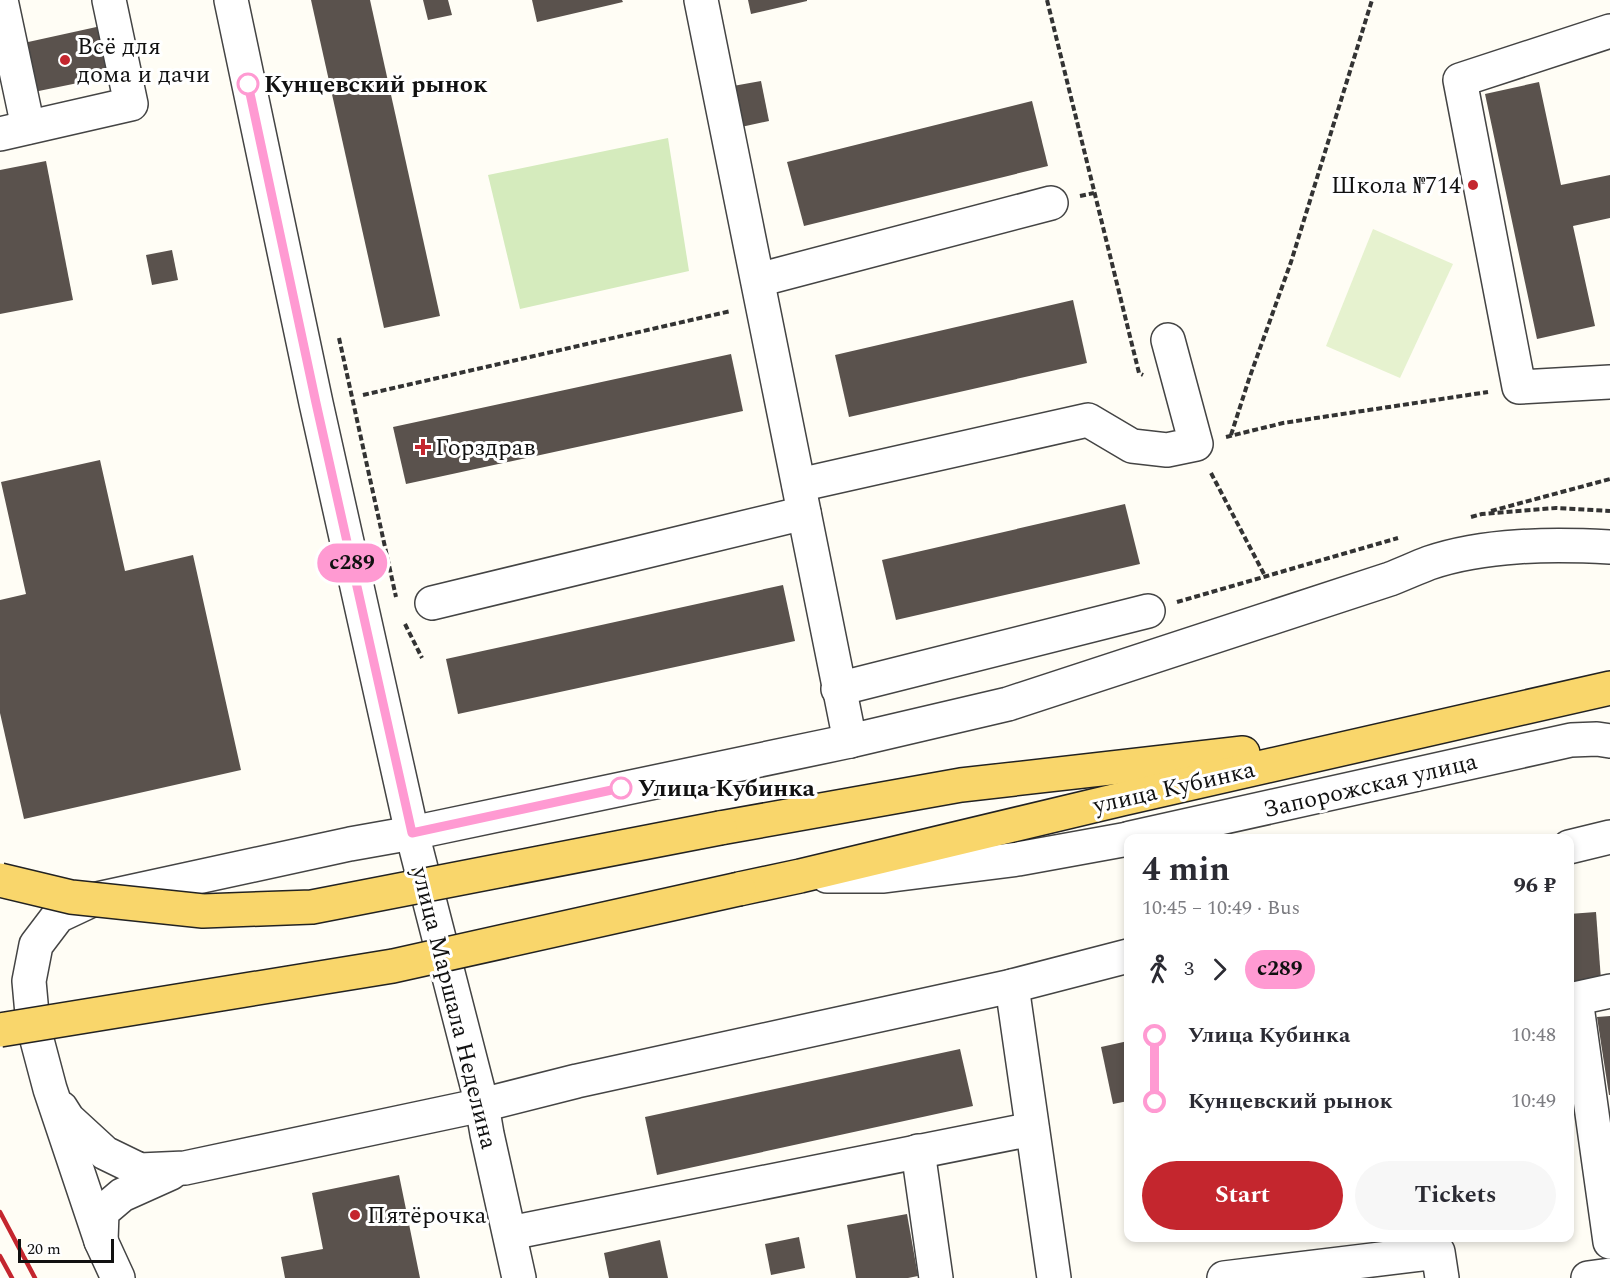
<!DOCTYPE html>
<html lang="en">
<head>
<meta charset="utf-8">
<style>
	body { margin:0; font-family:Spectral,serif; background:#f7f7f7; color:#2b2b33; height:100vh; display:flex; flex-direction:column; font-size:22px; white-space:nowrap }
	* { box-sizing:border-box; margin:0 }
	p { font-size:20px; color:#7c7c81 }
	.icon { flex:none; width:33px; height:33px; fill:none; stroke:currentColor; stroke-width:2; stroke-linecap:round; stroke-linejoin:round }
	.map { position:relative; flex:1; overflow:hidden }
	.sheet { position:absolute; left:1124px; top:834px; width:450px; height:408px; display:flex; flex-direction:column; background:#fff; border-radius:12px; box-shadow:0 3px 9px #0003 }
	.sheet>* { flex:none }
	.badge { padding:0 12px; border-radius:20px; font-size:21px; line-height:39px }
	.scale { position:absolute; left:18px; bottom:15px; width:96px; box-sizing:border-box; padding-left:6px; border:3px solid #111; border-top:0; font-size:16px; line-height:21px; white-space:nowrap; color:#111; -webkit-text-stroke:4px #fff; paint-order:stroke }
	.map>.badge { position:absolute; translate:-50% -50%; box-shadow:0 0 0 3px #fff }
	.legs { display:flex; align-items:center; gap:9px; height:66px; padding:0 18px; font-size:20px }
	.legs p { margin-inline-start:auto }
	.overview { display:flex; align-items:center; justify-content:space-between; height:102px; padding:0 18px }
	h1 { font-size:33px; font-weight:700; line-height:45px }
	.cta { display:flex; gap:12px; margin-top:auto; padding:12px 18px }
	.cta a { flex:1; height:69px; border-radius:36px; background:#c4262e; color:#fff; font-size:24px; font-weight:700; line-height:69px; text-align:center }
	.cta a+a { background:#f7f7f7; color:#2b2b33 }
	ul { padding:0 18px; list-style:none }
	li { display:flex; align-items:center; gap:21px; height:66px; font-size:22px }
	li i { display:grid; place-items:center; width:9px; height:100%; margin:0 8px; background:currentColor }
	li i::after { content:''; width:15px; height:15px; margin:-8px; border:4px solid; border-radius:50%; background:#fff }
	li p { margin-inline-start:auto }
	li:first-child i { background:linear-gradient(#0000 50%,currentColor 0) }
	li:last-child i { background:linear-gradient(currentColor 50%,#0000 0) }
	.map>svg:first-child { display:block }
	.green { fill:#d5ebbd }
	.pitch { fill:#e6f2cf }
	.building { fill:#5a524d }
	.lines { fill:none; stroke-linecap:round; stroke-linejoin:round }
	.minor-casing { stroke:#444; stroke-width:36 }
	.major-casing { stroke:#222; stroke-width:36 }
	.path { stroke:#333; stroke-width:4; stroke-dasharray:6 3; stroke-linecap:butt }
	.minor { stroke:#fff; stroke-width:33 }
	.major { stroke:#f9d66b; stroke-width:33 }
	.rail { stroke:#c4262e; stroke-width:4.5 }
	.major-bridge-casing { stroke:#222; stroke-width:36; stroke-linecap:butt }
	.major-bridge { stroke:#f9d66b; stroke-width:33 }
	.line-1-casing { stroke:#fff; stroke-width:14 }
	.line-1 { stroke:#ff9ad2; stroke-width:9 }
	.poi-dot { fill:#c4262e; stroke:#fff; stroke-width:2 }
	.stop-1-dot { fill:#fff; stroke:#ff9ad2; stroke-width:3 }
	.labels { text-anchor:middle; stroke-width:6; stroke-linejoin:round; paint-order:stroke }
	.poi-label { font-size:24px; fill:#111; stroke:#fff; text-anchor:start }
	.stop-label { font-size:24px; font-weight:bold; fill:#111; stroke:#fff; text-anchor:start }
	.street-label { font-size:24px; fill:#111; stroke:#fff }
</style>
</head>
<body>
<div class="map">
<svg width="1610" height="1278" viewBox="0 0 1610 1278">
	<rect width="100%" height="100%" fill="#fffdf5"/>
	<path class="green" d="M668 138 689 271 520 309 488 175Z"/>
	<path class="pitch" d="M1373 229 1453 264 1400 378 1326 346Z"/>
	<g class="building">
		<path d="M311 0H370L440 316 384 328Z"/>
		<path d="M423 0H448L452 15 428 20Z"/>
		<path d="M532 0H622L623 2 537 22Z"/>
		<path d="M748 0H807V1L751 14Z"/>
		<path d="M101 26 112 76 29 93 19 44Z"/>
		<path d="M761 81 769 121 741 127 733 86Z"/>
		<path d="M1539 82 1561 185 1610 175V218L1573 226 1595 326 1537 339 1485 94Z"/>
		<path d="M1032 101 1048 166 804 226 787 162Z"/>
		<path d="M46 161 73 300 0 314V170Z"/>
		<path d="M172 250 178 280 152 285 146 255Z"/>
		<path d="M1073 300 1087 363 849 417 835 355Z"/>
		<path d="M731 354 743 411 406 484 393 427Z"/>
		<path d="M100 460 125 571 193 555 241 770 24 819 0 713V600L26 594 1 482Z"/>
		<path d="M1125 504 1140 564 896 620 882 560Z"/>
		<path d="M783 585 795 641 458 714 446 659Z"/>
		<path d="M1596 912 1601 980 1569 983V914Z"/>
		<path d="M1610 1016V1095H1609L1597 1017Z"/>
		<path d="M1128 1041V1101L1113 1104 1101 1047Z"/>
		<path d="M960 1049 973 1106 657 1175 645 1117Z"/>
		<path d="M399 1175 420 1278H285L281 1257 323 1249 312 1193Z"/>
		<path d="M907 1214 918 1276 908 1278H856L847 1225Z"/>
		<path d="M799 1237 805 1268 771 1275 765 1244Z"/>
		<path d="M660 1240 668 1278H609L604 1253Z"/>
	</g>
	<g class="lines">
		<g class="minor-casing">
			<g id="minor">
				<path d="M1 0 28 127"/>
				<path d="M231 0 316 403 412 833 482 1105 487 1134 519 1278"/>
				<path d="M701 0 850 741"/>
				<path d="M1610 31 1460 80 1519 387 1610 382"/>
				<path d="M0 134 131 104 109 0"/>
				<path d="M758 280 1051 203"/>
				<path d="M799 485 1088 420 1132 446 1167 450 1196 444 1168 340"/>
				<path d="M432 603 804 513"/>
				<path d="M838 689 1148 611"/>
				<path d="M1130 838 1571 740 1597 739 1610 741"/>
				<path d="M1569 847 1610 837"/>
				<path d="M827 876H884L1018 859 1128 839"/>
				<path d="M1012 986 1054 1278"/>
				<path d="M1576 999 1610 1242"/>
				<path d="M1569 1000 1610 991"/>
				<path d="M61 1108 68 1119 105 1153 140 1170 185 1168 482 1105 577 1081 1012 986 1128 956"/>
				<path d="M918 1151 936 1278"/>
				<path d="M510 1233 1032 1129"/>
				<path d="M101 1241 102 1212 122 1195 171 1173"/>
				<path d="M118 1278 101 1241 50 1089 33 1025 29 981 36 945 58 916 92 900 350 844 412 833 850 741 1008 704 1390 579C1403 574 1416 568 1429 563 1485 544 1552 544 1610 547"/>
				<path d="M1224 1278 1438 1252 1442 1278"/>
				<path d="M1588 1278 1610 1275"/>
			</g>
		</g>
		<g class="major-casing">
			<g id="major">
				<path d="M720 828 961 785 1243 753"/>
				<path d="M739 889 800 876 1122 799 1610 688"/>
			</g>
		</g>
		<g class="path">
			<path d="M1047 0 1139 373 1143 375"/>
			<path d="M1080 196 1094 193"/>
			<path d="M339 338 396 597"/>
			<path d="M363 395 731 311"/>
			<path d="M1231 435 1249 379 1291 262 1372 0"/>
			<path d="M1226 437 1283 423 1488 392"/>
			<path d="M1211 473 1265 576"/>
			<path d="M1491 511 1610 479"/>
			<path d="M1471 517 1482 514 1556 508 1610 511"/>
			<path d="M1177 602 1398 538"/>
			<path d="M405 624 422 658"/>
		</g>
		<use href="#minor" class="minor"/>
		<use href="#major" class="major"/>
		<g class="rail">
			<path d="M0 1212 35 1278"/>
			<path d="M0 1256 12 1278"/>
		</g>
		<g class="major-bridge-casing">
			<g id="major-bridge">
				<path d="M0 880 71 897 203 911 312 907 720 828"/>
				<path d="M0 1030 393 966 739 889"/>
			</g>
		</g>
		<use href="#major-bridge" class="major-bridge"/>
	</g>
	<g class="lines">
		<g class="line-1-casing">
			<path id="line-1" d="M248 84 316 403 412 833 621 788"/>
		</g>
		<use href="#line-1" class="line-1"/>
	</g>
	<g class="poi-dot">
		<circle cx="65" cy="60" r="6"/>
		<circle cx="1473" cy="185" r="6"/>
		<path d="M420 438h6v6h6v6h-6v6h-6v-6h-6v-6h6z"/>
		<circle cx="355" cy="1215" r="6"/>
	</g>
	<g class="stop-1-dot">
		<circle cx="248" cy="84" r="10"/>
		<circle cx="621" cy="788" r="10"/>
	</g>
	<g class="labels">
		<g class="poi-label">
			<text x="77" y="54">Всё для<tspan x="77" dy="28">дома и дачи</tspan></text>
			<text x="1461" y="193" text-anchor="end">Школа №714</text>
			<text x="435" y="455">Горздрав</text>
			<text x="367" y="1223">Пятёрочка</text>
		</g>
		<g class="stop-label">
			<text x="264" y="92">Кунцевский рынок</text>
			<text x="638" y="796">Улица Кубинка</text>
		</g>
		<g class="street-label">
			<text transform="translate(1370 785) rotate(-13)" y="8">Запорожская улица</text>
			<text transform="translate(1174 787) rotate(-13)" y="8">улица Кубинка</text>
			<text transform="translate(455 1008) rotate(76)" y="8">улица Маршала Неделина</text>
		</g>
	</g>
</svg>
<div class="scale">20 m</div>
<b class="badge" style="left:352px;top:563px;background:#ff9ad2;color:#111">с289</b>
<section class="sheet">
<div class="overview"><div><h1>4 min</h1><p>10:45 – 10:49 · Bus</p></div><b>96 ₽</b></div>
<div class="legs"><svg class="icon" aria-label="walk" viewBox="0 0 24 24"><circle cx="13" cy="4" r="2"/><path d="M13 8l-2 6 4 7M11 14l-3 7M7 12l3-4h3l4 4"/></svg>3<svg class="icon" aria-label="forward" viewBox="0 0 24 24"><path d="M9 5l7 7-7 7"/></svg><b class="badge" style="background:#ff9ad2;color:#111">с289</b></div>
<ul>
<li><i style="color:#ff9ad2"></i><b>Улица Кубинка</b><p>10:48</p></li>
<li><i style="color:#ff9ad2"></i><b>Кунцевский рынок</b><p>10:49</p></li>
</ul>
<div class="cta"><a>Start</a><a>Tickets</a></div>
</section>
</div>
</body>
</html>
